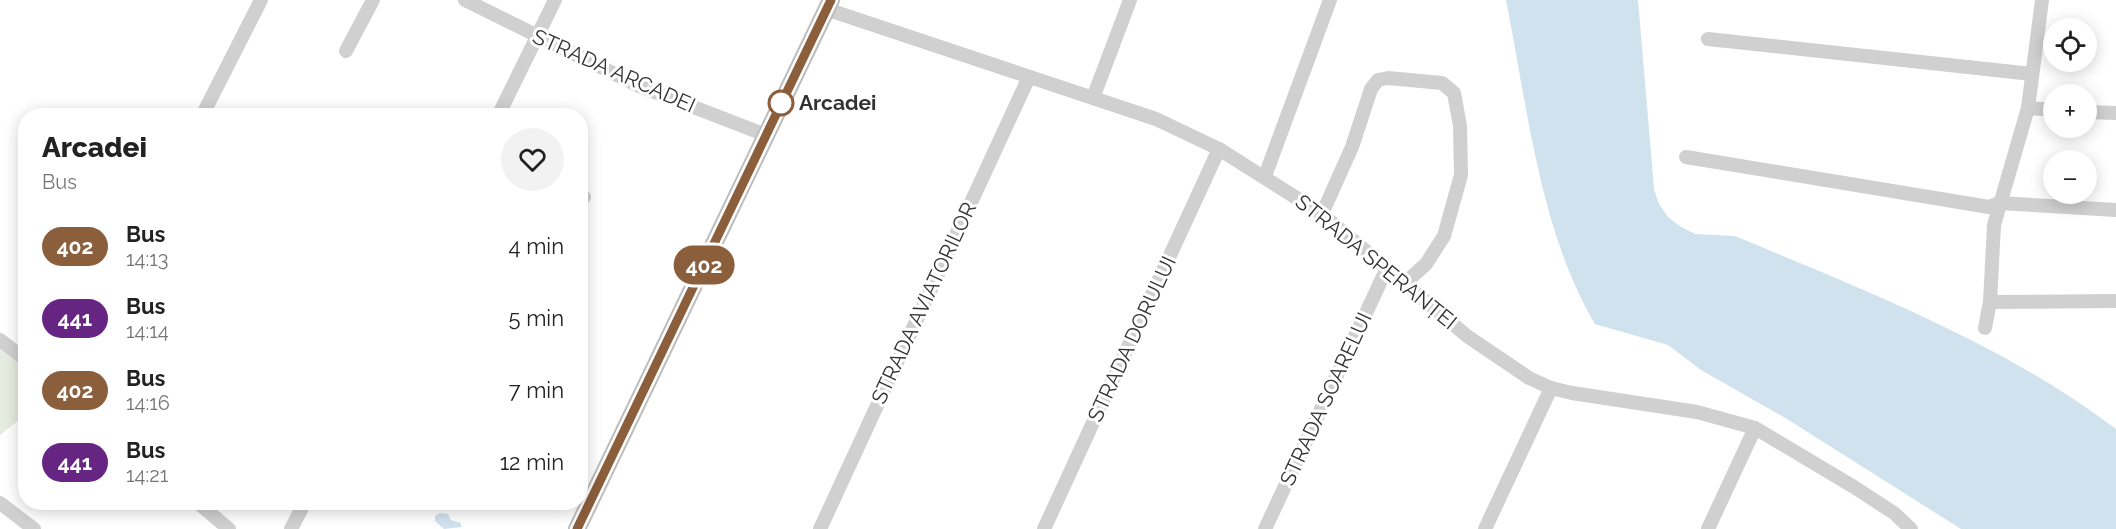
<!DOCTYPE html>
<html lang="en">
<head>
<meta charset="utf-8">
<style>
	body { margin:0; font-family:Raleway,sans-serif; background:#f2f2f2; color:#222; height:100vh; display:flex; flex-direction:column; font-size:22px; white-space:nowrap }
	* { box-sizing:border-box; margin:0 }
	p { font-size:20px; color:#767676 }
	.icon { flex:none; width:33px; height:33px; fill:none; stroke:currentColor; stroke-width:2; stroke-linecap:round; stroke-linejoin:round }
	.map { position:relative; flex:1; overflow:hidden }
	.sheet { position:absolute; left:18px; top:108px; width:570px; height:402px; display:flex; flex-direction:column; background:#fff; border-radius:24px; box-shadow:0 3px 15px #0003 }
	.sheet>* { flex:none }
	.badge { padding:0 12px; border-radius:20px; font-size:21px; line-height:39px }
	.buttons { position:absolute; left:2043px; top:18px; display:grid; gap:12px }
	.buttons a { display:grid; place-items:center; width:54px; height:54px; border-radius:50%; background:#fff; box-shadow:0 3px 15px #0003; font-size:30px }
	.map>.badge { position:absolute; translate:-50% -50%; box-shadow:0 0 0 3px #fff }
	.round { display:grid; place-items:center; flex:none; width:63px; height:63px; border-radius:32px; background:#f2f2f2 }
	.overview { display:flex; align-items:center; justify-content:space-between; height:102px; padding:0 24px }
	h1 { font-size:28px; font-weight:800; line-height:45px }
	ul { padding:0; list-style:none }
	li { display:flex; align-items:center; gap:18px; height:72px; padding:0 24px }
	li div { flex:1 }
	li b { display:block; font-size:22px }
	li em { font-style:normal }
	li .badge { min-width:66px; font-weight:700; text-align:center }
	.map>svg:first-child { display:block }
	.green { fill:#e6ecdf }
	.water { fill:#cfe2ee }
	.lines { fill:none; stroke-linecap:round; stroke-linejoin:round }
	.minor { stroke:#d0d0d0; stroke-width:14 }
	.secondary { stroke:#bdbdbd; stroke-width:18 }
	.line-casing { stroke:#fff; stroke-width:14 }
	.line { stroke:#8b5e3c; stroke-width:9 }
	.stop-dot { fill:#fff; stroke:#8b5e3c; stroke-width:3 }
	.labels { text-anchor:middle; stroke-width:6; stroke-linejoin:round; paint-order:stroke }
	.street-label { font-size:21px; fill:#333; stroke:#fff }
	.stop-label { font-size:21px; font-weight:bold; fill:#333; stroke:#fff; text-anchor:start }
</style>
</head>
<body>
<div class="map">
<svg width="2116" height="529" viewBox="0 0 2116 529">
	<rect width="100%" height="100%" fill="#fff"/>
	<path class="green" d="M0 349 26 369 25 415 0 435Z"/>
	<g class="water">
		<path d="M1506 0H1638L1654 189 1659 204 1668 217 1681 227 1695 234 1735 236C1864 290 2004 344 2116 429V529H1961L1787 419 1701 370 1668 345 1595 324C1540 232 1527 105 1506 0Z"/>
		<path d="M440 513 448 514 451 520 461 523V527L444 529 435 521V516Z"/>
	</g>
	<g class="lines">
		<g class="minor">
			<path d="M465 0 639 86 766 135"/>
			<path d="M826 9 1156 119 1219 149 1322 214 1467 336 1529 378 1551 388 1572 393 1697 412 1755 428 1854 487 1894 513 1911 529"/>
			<path d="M1708 39 2032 74"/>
			<path d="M346 51 373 0"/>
			<path d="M1093 98 1130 0"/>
			<path d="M2028 108 2054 110"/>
			<path d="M2086 112 2116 113"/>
			<path d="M202 116 261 0"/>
			<path d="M498 116 555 0"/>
			<path d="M1686 157 1989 207 1999 203 2116 210"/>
			<path d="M1265 176 1330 0"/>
			<path d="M580 196 584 197"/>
			<path d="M1322 214 1352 147 1371 89 1378 80 1388 78 1442 83 1454 93 1460 126 1461 175 1444 236 1426 264 1405 283"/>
			<path d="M1990 302 2116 301"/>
			<path d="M1985 328 1990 302 1994 225 2028 108 2042 0"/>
			<path d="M0 340 26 360"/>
			<path d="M197 502 229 529"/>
			<path d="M0 503 34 529"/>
			<path d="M291 529 305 502"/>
			<path d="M820 529 1029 77"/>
			<path d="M1044 529 1219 149"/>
			<path d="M1265 529 1387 268"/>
			<path d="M1485 529 1551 388"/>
			<path d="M1708 529 1755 428"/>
		</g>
		<path class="secondary" d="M577 529 831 0"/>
	</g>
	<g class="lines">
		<g class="line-casing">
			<path id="line" d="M577 529 831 0"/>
		</g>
		<use href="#line" class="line"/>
	</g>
	<circle class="stop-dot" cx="781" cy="103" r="12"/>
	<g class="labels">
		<g class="street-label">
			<text transform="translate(614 71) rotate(24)" y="7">STRADA ARCADEI</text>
			<text transform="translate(1376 262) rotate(39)" y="7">STRADA SPERANȚEI</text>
			<text transform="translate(924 303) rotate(-65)" y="7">STRADA AVIATORILOR</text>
			<text transform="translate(1132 339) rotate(-65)" y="7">STRADA DORULUI</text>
			<text transform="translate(1326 399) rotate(-65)" y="7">STRADA SOARELUI</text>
		</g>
		<g class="stop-label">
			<text x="799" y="110">Arcadei</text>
		</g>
	</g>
</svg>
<div class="buttons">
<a><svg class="icon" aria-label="locate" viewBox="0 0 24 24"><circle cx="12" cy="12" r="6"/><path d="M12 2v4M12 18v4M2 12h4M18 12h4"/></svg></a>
<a>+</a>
<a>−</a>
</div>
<b class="badge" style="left:704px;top:265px;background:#8b5e3c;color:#fff">402</b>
<section class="sheet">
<div class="overview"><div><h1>Arcadei</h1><p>Bus</p></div><a class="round"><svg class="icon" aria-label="heart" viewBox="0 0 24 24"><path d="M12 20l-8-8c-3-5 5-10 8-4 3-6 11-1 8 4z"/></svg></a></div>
<ul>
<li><span class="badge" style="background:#8b5e3c;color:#fff">402</span><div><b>Bus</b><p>14:13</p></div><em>4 min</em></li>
<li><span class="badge" style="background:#662483;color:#fff">441</span><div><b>Bus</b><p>14:14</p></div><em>5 min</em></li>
<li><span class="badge" style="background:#8b5e3c;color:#fff">402</span><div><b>Bus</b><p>14:16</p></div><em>7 min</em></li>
<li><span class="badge" style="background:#662483;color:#fff">441</span><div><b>Bus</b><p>14:21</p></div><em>12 min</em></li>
</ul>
</section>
</div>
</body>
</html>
